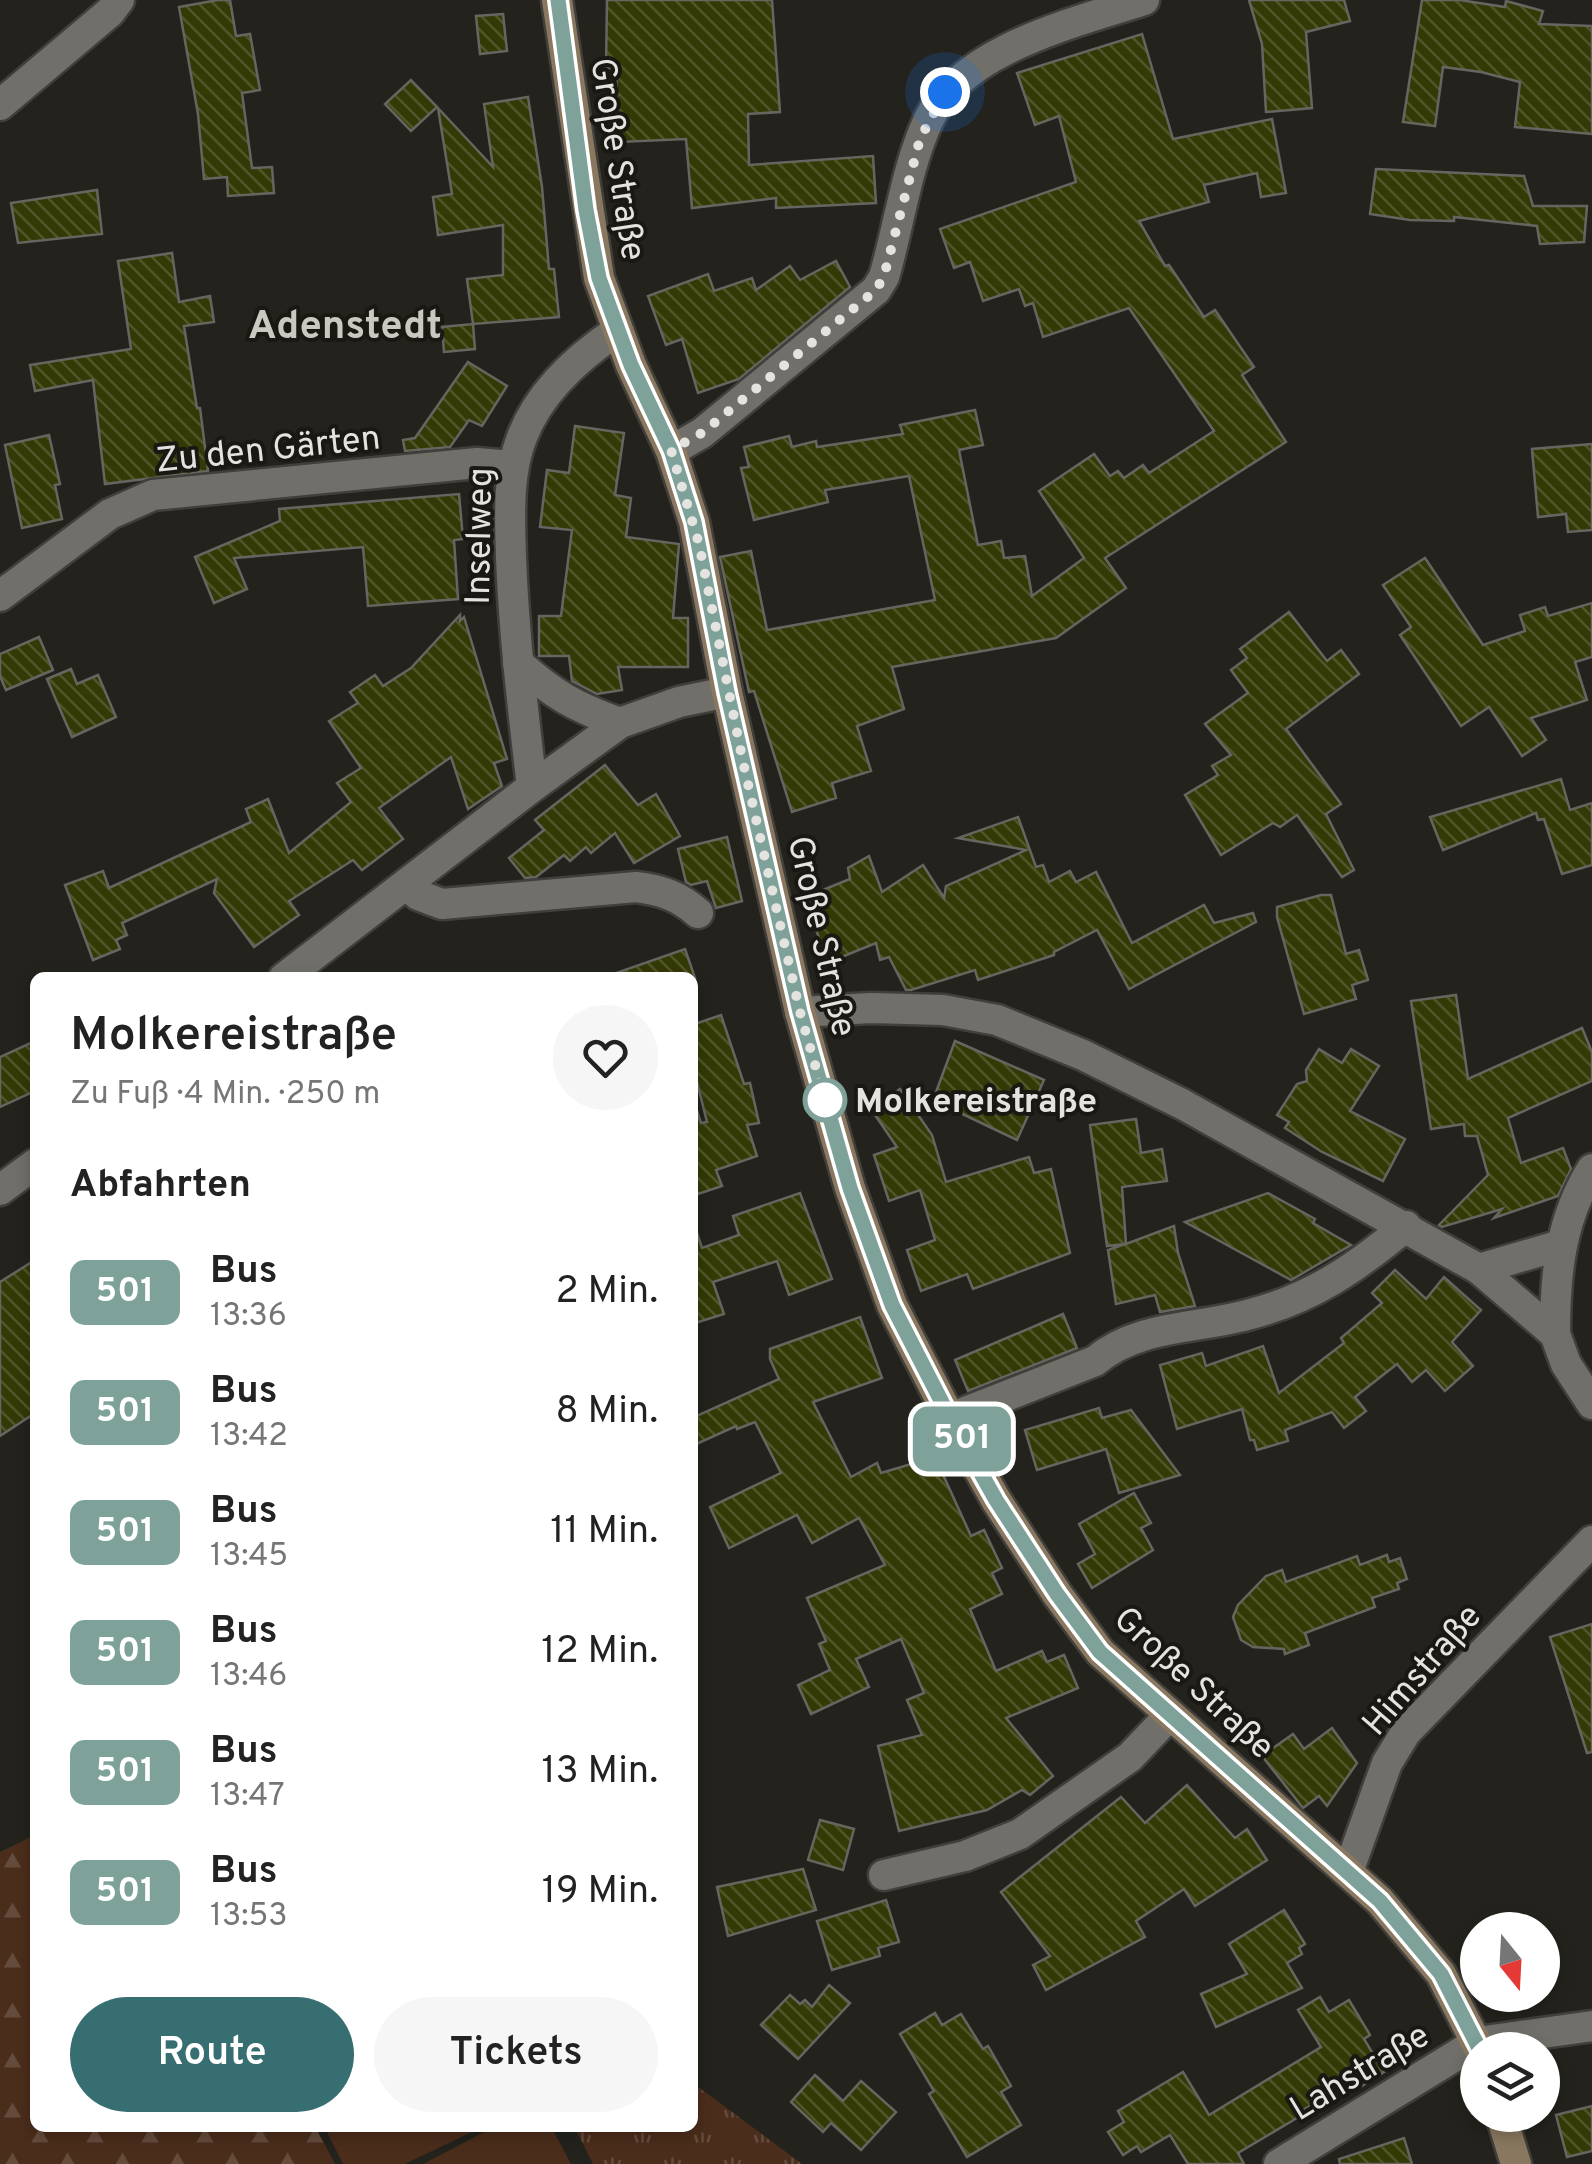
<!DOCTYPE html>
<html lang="de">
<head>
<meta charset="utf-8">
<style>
	body { margin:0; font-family:Overpass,sans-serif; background:#f6f6f6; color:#222; height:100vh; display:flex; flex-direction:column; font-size:38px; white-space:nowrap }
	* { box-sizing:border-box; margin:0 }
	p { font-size:32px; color:#767676 }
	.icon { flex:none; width:55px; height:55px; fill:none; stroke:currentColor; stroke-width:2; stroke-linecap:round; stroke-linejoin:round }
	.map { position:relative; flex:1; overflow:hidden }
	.panel { position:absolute; left:30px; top:972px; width:668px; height:1160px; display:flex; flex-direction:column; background:#fff; border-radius:15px; box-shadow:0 5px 15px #0003 }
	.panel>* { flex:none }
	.badge { padding:0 20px; border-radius:15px; font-size:35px; line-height:65px }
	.needle { width:65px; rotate:162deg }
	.tools { position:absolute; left:1460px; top:1912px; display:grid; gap:20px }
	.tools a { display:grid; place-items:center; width:100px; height:100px; border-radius:50%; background:#fff; box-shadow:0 5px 15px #0003; font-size:50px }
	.you { position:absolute; width:50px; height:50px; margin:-25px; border:8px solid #fff; border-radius:50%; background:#1a73e8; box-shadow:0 0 0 15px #1a73e833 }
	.map>.badge { position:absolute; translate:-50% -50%; box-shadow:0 0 0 5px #fff }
	h2 { padding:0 40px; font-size:38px; line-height:90px }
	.round { display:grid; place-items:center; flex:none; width:105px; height:105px; border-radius:52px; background:#f6f6f6 }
	.head { display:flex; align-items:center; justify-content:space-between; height:170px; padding:0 40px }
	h1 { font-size:48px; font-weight:600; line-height:75px }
	.primary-button { display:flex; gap:20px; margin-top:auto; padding:20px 40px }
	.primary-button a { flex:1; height:115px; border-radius:60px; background:#376e71; color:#fff; font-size:40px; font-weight:600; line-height:115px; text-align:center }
	.primary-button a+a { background:#f6f6f6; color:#222 }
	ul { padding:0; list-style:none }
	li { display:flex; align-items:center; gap:30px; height:120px; padding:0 40px }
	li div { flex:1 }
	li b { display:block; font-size:38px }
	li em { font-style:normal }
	li .badge { min-width:110px; font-weight:700; text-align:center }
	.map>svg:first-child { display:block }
	.green { fill:#4b2d1b }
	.forest { fill:url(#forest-firs) }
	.park { fill:url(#park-tufts) }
	.building { fill:url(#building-back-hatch); stroke:#656660; stroke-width:2.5 }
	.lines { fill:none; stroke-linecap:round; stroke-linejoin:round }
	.minor-casing { stroke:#413f3b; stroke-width:35 }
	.tertiary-casing { stroke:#413f3b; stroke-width:35 }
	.secondary-casing { stroke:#413f3b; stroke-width:35 }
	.minor { stroke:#716f69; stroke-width:30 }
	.tertiary { stroke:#716f69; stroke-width:30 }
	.secondary { stroke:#89785f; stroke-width:30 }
	.line-casing { stroke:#fff; stroke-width:22 }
	.line { stroke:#7ea199; stroke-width:15 }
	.walk { stroke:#e4e3e0; stroke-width:10; stroke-dasharray:0 18 }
	.stop-dot { fill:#fff; stroke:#7ea199; stroke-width:5 }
	.labels { text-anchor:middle; stroke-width:8; stroke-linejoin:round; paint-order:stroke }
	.street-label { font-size:35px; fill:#e4e3e0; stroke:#1a1813 }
	.stop-label { font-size:35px; font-weight:bold; fill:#e4e3e0; stroke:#1a1813; text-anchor:start }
	.quarter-label { font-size:40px; font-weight:bold; fill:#cac8c1; stroke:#1a1813 }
</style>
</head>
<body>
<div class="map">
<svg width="1592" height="2164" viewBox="0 0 1592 2164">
	<defs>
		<pattern id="forest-firs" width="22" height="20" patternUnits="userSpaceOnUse" patternTransform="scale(2.5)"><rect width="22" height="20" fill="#4b2d1b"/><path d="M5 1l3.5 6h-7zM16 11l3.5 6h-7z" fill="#654b3c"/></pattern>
		<pattern id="park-tufts" width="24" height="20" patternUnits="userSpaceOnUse" patternTransform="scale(2.5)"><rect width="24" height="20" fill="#4b2d1b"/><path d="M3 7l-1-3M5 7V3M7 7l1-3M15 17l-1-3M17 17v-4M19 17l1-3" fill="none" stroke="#654b3c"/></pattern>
		<pattern id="building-back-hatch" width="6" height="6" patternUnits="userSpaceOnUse" patternTransform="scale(2.5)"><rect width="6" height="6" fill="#343906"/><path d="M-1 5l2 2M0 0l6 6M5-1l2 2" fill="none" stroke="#51562a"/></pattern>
	</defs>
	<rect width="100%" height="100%" fill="#23221c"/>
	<g class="green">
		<path d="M325 2128H480L405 2164H343Z"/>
		<path d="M492 2128H552L571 2164H423Z"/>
	</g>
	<path class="forest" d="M35 1835V2128H316L335 2164H0V1852Z"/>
	<path class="park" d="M693 2083 802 2164H593L575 2128H692Z"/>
	<g class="building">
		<path d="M218 0H230L236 36 250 34 260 90 242 93 252 168 272 167 274 193 228 196 227 177 204 179 198 114 179 7Z"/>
		<path d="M607 0H772L780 112 748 114 749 165 873 156 876 203 776 208V198L692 208 686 139 619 142 616 68H606Z"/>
		<path d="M1249 0H1344L1350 21 1306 32 1312 108 1266 112 1262 44Z"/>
		<path d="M1422 0H1460L1505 7 1506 1 1543 11 1539 24 1592 26V134L1515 127 1520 82 1481 72 1443 67 1435 126 1403 122Z"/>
		<path d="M503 14 507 51 480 54 476 16Z"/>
		<path d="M1142 34 1173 139 1272 119 1286 193 1261 197 1257 173 1204 185 1209 202 1139 221 1165 266 1169 265 1204 317 1215 310 1254 367 1242 375 1286 442 1105 558 1126 588 1056 638 892 667 904 709 857 726 871 771 832 783 836 798 792 812 754 691 749 692 720 557 751 551 767 630 935 600 909 476 825 490 828 502 754 520 741 468 749 467 744 447 789 436 792 447 816 441 817 447 903 434 900 425 975 410 983 445 959 450 978 545 1001 541 1004 558 1025 556 1032 596 1084 558 1039 491 1094 454 1110 476 1118 471 1124 478 1143 465 1149 473 1214 431 1129 308 1043 337 1033 303 1025 306 1019 289 983 301 970 262 954 268 940 229 1076 182 1059 116 1035 125 1017 73Z"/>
		<path d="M411 80 437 107 411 131 385 104Z"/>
		<path d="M528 97 542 187 549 269H554L559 317 473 324 467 279 503 275V225L438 235 433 197 452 194 438 108 493 167 484 104Z"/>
		<path d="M1376 169 1524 176 1533 206H1587L1584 242 1540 244 1537 226 1454 217V221L1410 220 1370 214Z"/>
		<path d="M97 190 102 234 18 243 11 203Z"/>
		<path d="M172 253 179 302 210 296 214 322 184 326 197 408H200L208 471 105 484 93 380 35 391 30 365 131 349 118 261Z"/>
		<path d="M836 261 850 287 739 379 698 393 682 339 666 345 648 296 708 274 714 291 752 278 756 290 790 266 800 280Z"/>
		<path d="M473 324 475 349 444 352 442 327Z"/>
		<path d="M468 362 507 386 482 426 469 420 450 447 405 451 403 440 415 438Z"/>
		<path d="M575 426 624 433 615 495 631 498 626 537 679 544 673 618H688V667H618L622 690 597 694 572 681 569 656H539V616H561L572 530 540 527 547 470 569 473Z"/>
		<path d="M49 435 60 484 55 485 62 519 22 528 5 445Z"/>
		<path d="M1592 444V530L1568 532 1566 514 1538 517 1532 449Z"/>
		<path d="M459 494 463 539 454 540 458 599 368 606 363 547 234 558 247 589 214 603 195 557 280 521 279 509Z"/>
		<path d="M1425 558 1483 645 1525 631 1520 615 1545 607 1548 616 1592 603V657L1575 662 1587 700 1531 718 1546 740 1522 756 1489 707 1461 726 1400 635 1411 627 1383 585Z"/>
		<path d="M1289 612 1327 661 1341 650 1359 674 1286 729 1341 804 1326 814 1354 870 1342 877 1297 815 1280 827 1273 823 1221 855 1185 795 1218 775 1212 766 1231 755 1205 724 1248 693 1231 670 1247 658 1240 649Z"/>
		<path d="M460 615V621L464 617 507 759 494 763 502 786 468 809 451 757 379 808 403 839 362 870 353 860 289 901 299 915 254 947 214 893 217 879 122 923 127 935 116 940 120 949 93 960 65 885 103 871 109 888 251 822 246 809 268 799 289 853 351 802 337 783 361 768 329 721 358 703 350 692 375 675 383 686 411 668Z"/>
		<path d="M39 637 53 670 6 690 0 676V654Z"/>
		<path d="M71 669 77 684 98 675 116 717 72 737 47 679Z"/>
		<path d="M605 765 638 805 656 794 680 836 634 863 615 833 591 853 586 847 570 861 564 855 536 877 525 878 509 858 544 830 535 820Z"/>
		<path d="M1561 779 1570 810 1592 803V865L1562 874 1544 819 1538 820 1536 813 1443 850 1430 817Z"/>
		<path d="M1018 817 1036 867 1043 865 1049 882 1070 871 1076 882 1096 872 1132 943 1204 905 1214 923 1253 913 1256 922 1129 989 1097 930 1054 952V955L978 980 975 970 911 990H906L889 957 880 960 876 943 829 962 803 898 850 879 848 868 869 856 882 892 923 865 944 898 946 886 1026 850 958 838Z"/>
		<path d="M727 837 742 901 716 908 707 881 691 885 686 882 678 849Z"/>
		<path d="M1321 895H1331L1346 954 1359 950 1368 980 1352 985 1356 999 1304 1014 1277 917V907Z"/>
		<path d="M685 949 695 978H614L613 974Z"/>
		<path d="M1456 995 1468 1079 1582 1028 1592 1052V1081L1508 1118 1521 1163 1563 1148 1571 1169 1558 1196 1494 1218 1502 1209 1442 1227 1439 1225 1488 1175 1477 1136H1465L1464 1124 1431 1129 1411 1001Z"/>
		<path d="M721 1015 744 1084 750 1083 759 1123 747 1125 757 1156 716 1170 722 1186 692 1196V1112L697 1111 701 1123 707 1122 692 1062V1025Z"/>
		<path d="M35 1041V1091L0 1107V1057Z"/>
		<path d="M955 1041 1044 1080 1017 1140 933 1100Z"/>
		<path d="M1319 1049 1342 1063 1351 1049 1379 1066 1350 1111 1405 1139 1383 1181 1322 1152 1285 1128 1289 1122 1277 1115 1297 1084 1307 1081 1306 1070Z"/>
		<path d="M900 1089 932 1135 946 1182 1029 1157 1034 1173 1051 1169 1070 1253 973 1289 967 1274 921 1291 907 1250 935 1240 920 1190 889 1201 874 1155 897 1147 871 1109Z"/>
		<path d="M1136 1119 1141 1153 1162 1149 1167 1181 1122 1187 1126 1244 1174 1226 1178 1253 1195 1306 1160 1312 1155 1295 1116 1304 1108 1250 1125 1244 1107 1246 1090 1125Z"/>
		<path d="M800 1193 832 1279 789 1295 777 1261 713 1282 724 1314 692 1324V1234L697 1233 702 1248 739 1235 733 1216Z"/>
		<path d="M1268 1193 1315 1219 1313 1223 1351 1245 1291 1280 1185 1222Z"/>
		<path d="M35 1260V1413L0 1436V1282Z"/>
		<path d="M1395 1270 1426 1299 1444 1277 1481 1310 1452 1342 1473 1366 1445 1391 1426 1370 1412 1382 1397 1364 1355 1397 1366 1411 1344 1428 1332 1412 1285 1430 1288 1441 1257 1450 1254 1440H1250L1242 1409 1177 1429 1160 1365 1202 1353 1206 1366 1263 1346 1279 1393 1344 1343 1341 1338 1382 1303 1372 1293Z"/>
		<path d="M1063 1314 1077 1348 968 1391 955 1360Z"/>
		<path d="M860 1317 882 1378 813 1402 851 1477 877 1463 881 1473 935 1457 971 1536 984 1530 1002 1568 992 1573 1002 1594 970 1609 996 1671 1042 1651 1047 1662 1064 1655 1078 1688 1006 1718 1053 1776 1030 1795 1022 1790 987 1810 899 1831 878 1746 922 1735 907 1700 924 1693 901 1639 856 1659 869 1687 811 1714 798 1685 830 1670 819 1644 826 1641 807 1598 885 1565 859 1518 812 1543 797 1515 729 1548 710 1507 781 1473 755 1422 737 1429 736 1426 692 1446V1418L779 1379 770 1359V1349Z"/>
		<path d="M1099 1408 1102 1418 1131 1410 1180 1475 1119 1493 1106 1449 1037 1470 1025 1430Z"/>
		<path d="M1134 1493 1151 1523 1141 1528 1153 1550 1092 1588 1078 1564 1095 1554 1079 1524Z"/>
		<path d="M1387 1555 1389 1562 1400 1558 1407 1579 1397 1583 1399 1589 1372 1598 1375 1607 1305 1633 1309 1645 1285 1654 1284 1649 1253 1647 1241 1640 1233 1617 1238 1605 1266 1576 1282 1570 1286 1582 1357 1556 1360 1565Z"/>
		<path d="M1592 1624V1752L1587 1753 1550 1637Z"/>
		<path d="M1332 1728 1357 1763 1327 1806 1319 1796 1303 1808 1262 1756 1293 1734 1304 1749Z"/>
		<path d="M1187 1785 1235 1838 1247 1829 1267 1860 1195 1906 1184 1889 1136 1921 1145 1937 1046 1990 1033 1965 1050 1956 1001 1892 1121 1797 1145 1823Z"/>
		<path d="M820 1820 854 1829 843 1870 808 1860Z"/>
		<path d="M803 1869 816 1910 728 1936 717 1887Z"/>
		<path d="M886 1900 899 1942 878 1948 880 1956 832 1970 817 1921Z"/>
		<path d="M1284 1910 1305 1944 1299 1948 1302 1954 1287 1963 1302 1988 1216 2027 1201 1994 1247 1974 1229 1944Z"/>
		<path d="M829 1985 850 2003 798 2059 761 2025 790 1995 800 2004 805 2000 812 2007Z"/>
		<path d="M1320 1997 1329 2012 1349 2000 1370 2035 1364 2039 1384 2072 1357 2089 1352 2081 1296 2114 1297 2118 1238 2153 1244 2164H1188L1170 2135 1141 2152 1137 2146 1123 2155 1108 2132 1124 2122 1118 2111 1183 2072 1209 2115 1321 2047 1298 2010Z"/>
		<path d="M935 2013 942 2025 961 2014 983 2049 988 2046 1011 2086 1001 2092 1021 2125 967 2157 929 2094 934 2091 900 2034Z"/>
		<path d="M815 2075 843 2101 861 2081 896 2112 861 2150 831 2123 823 2132 791 2102Z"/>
		<path d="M1592 2106V2151L1567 2157 1556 2115Z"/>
		<path d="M1404 2138 1412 2164H1340L1339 2159Z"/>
	</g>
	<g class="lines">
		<g class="minor-casing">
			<g id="minor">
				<path d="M0 105 110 12 119 0"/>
				<path d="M671 451 702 433 876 290 884 277C899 226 906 169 928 121 961 49 1074 23 1144 0"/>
				<path d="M0 596 110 514 153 495 477 463 513 466"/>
				<path d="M518 663C554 695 575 707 620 723"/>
				<path d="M532 787C523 710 514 635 511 558 510 519 507 475 522 437 539 393 578 357 617 331"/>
				<path d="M407 885 418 895 442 904 636 887C661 890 679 896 698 913"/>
				<path d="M284 978 532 787 620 723 679 702 727 692"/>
				<path d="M800 1012 871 1008 943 1010 997 1020 1083 1055 1182 1104 1479 1269 1555 1334 1566 1364 1592 1404"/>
				<path d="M0 1190 35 1164"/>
				<path d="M1479 1269 1561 1245"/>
				<path d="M1555 1334C1555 1275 1560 1220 1592 1169"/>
				<path d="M950 1418 1095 1361C1138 1325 1195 1329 1247 1315 1311 1299 1356 1268 1406 1226"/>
				<path d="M1348 1872 1387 1763 1406 1732 1592 1541"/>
				<path d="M884 1875 965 1856 1020 1834 1130 1757 1169 1716"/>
				<path d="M1279 2164 1478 2042"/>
			</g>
		</g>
		<g class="tertiary-casing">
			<path id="tertiary" d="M1478 2042 1592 2026"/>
		</g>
		<g class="secondary-casing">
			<g id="secondary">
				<path d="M557 0 599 278 631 365 671 451 694 522 727 692 800 1012 850 1188 892 1305 950 1418 996 1500 1057 1594 1100 1652 1380 1901 1441 1974 1480 2050"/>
				<path d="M1501 2115 1516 2164"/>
			</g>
		</g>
		<use href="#minor" class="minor"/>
		<use href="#tertiary" class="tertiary"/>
		<use href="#secondary" class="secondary"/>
	</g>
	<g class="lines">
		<g class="line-casing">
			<path id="line" d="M558 0 586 210 599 278 631 365 671 450 694 522 727 692 800 1012 850 1188 892 1305 950 1418 996 1500 1057 1594 1100 1652 1380 1901 1441 1974 1480 2050"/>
		</g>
		<use href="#line" class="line"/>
		<path class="walk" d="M825 1100 800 1012 743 762 699 544 671 450 702 433 876 290 884 276 920 139 945 92"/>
	</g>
	<circle class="stop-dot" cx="825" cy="1100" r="20"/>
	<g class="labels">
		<g class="street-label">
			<text transform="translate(619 159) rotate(81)" y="12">Große Straße</text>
			<text transform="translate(268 448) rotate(-6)" y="12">Zu den Gärten</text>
			<text transform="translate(478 536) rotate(-89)" y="12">Inselweg</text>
			<text transform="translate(823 936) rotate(77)" y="12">Große Straße</text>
			<text transform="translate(1421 1669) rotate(-49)" y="12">Himstraße</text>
			<text transform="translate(1195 1682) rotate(43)" y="12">Große Straße</text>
			<text transform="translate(1359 2071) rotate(-31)" y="12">Lahstraße</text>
		</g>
		<g class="stop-label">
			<text x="855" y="1112">Molkereistraße</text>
		</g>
		<g class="quarter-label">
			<text x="345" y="338">Adenstedt</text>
		</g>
	</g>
</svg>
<div class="tools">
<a><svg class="needle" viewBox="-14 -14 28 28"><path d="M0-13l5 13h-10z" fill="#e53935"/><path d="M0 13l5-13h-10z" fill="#767676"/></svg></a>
<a><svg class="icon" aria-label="layers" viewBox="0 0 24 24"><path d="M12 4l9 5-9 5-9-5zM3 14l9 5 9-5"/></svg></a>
</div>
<div class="you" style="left:945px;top:92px"></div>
<b class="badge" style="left:962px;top:1439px;background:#7ea199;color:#fff">501</b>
<section class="panel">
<div class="head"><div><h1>Molkereistraße</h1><p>Zu Fuß · 4 Min. · 250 m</p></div><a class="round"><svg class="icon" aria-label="heart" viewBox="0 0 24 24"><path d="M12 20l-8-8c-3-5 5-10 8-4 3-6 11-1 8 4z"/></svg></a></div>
<h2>Abfahrten</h2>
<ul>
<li><span class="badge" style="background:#7ea199;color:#fff">501</span><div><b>Bus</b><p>13:36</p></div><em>2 Min.</em></li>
<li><span class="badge" style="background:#7ea199;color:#fff">501</span><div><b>Bus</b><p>13:42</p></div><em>8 Min.</em></li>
<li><span class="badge" style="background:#7ea199;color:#fff">501</span><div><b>Bus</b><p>13:45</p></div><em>11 Min.</em></li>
<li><span class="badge" style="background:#7ea199;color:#fff">501</span><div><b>Bus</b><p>13:46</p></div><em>12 Min.</em></li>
<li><span class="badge" style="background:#7ea199;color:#fff">501</span><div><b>Bus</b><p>13:47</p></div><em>13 Min.</em></li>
<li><span class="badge" style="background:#7ea199;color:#fff">501</span><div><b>Bus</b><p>13:53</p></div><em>19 Min.</em></li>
</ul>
<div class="primary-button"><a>Route</a><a>Tickets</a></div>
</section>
</div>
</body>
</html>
